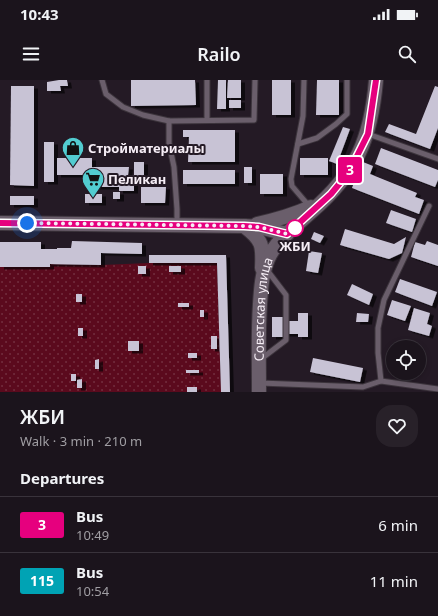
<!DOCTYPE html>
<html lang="en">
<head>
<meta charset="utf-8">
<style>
	body { margin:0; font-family:"Noto Sans",sans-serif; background:#282129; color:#f1f3f6; height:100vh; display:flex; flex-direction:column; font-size:15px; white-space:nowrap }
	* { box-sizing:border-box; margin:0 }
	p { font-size:13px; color:#a09ea3 }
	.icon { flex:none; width:22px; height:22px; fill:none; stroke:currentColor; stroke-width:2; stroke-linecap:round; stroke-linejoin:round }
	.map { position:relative; height:312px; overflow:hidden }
	.drawer { display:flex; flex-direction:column; background:#1b141c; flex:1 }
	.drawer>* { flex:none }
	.badge { padding:0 8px; border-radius:3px; font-size:14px; line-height:26px }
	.buttons { position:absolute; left:386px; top:260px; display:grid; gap:8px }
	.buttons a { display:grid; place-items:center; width:40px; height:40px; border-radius:50%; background:#1b141c; box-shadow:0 2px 6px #0003,0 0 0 1px #39333b; font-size:20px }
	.you { position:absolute; width:20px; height:20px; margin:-10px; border:3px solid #fff; border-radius:50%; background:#1a73e8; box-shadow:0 0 0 6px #1a73e833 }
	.map>.badge { position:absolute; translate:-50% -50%; box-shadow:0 0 0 2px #fff }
	h2 { padding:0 20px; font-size:15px; line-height:36px }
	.round { display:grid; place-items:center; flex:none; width:42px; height:42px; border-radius:16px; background:#282129 }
	.headline { display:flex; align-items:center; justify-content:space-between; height:68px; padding:0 20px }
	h1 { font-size:19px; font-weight:600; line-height:30px }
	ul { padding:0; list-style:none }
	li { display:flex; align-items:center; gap:12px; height:56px; padding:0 20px; border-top:1px solid #39333b }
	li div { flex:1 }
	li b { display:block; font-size:15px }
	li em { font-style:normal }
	li .badge { min-width:44px; font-weight:700; text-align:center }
	.status { display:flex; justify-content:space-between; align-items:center; height:28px; padding:0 20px; background:#1b141c; direction:ltr }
	.status svg { height:11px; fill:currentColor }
	header { display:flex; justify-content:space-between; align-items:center; height:52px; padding:0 20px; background:#1b141c; font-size:18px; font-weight:600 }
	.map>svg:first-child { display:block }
	.green { fill:url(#green-dots) }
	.building { fill:#c8c3d5; filter:url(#shadow) }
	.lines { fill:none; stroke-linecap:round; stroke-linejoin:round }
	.lane-casing { stroke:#3c343c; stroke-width:7 }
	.secondary-casing { stroke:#3c343c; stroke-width:16 }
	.lane { stroke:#6a5e6b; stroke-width:5 }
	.secondary { stroke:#6a5e6b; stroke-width:14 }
	.line-casing { stroke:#fff; stroke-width:9 }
	.line { stroke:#e6007e; stroke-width:6 }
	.walk { stroke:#f6eef6; stroke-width:4; stroke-dasharray:0 7.2 }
	.stop-dot { fill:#fff; stroke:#e6007e; stroke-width:2 }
	.labels { text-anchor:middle; stroke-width:4; stroke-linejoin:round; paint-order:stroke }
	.poi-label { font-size:13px; font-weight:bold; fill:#f6eef6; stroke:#241a25; text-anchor:start }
	.stop-label { font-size:13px; font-weight:bold; fill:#f6eef6; stroke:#241a25 }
	.street-label { font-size:13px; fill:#f6eef6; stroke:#241a25 }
</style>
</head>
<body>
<div class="status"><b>10:43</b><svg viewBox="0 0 49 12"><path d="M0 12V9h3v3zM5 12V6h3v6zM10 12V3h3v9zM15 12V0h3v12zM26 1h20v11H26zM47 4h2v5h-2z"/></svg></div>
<header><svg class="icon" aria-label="menu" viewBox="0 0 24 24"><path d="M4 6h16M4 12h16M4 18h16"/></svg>Railo<svg class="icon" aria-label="search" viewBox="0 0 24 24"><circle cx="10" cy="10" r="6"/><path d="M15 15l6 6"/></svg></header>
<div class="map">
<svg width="438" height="312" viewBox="0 0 438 312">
	<defs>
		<pattern id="green-dots" width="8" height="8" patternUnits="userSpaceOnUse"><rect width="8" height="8" fill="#5b0a1d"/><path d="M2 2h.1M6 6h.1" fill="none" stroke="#732e3e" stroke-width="1.8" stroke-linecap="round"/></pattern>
		<filter id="shadow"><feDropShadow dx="4" dy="2.5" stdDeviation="0" flood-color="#0009"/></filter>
	</defs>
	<rect width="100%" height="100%" fill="#241a25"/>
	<path class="green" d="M149 183H217L221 312H0V187H50V184L101 185Z"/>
	<g class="building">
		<path d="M59 0H67L68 6H60L61 11H47V2Z"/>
		<path d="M131 0H195L196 25 131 26Z"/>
		<path d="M218 0H226V29H217Z"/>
		<path d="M228 0H241V18H227Z"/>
		<rect x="272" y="0" width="19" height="35"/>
		<path d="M317 0H339V35H316Z"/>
		<path d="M11 6H34V106L10 105Z"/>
		<path d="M435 6 438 7V48L430 69 385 52 389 44 416 54Z"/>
		<rect x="229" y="20" width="12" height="8"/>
		<path d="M343 47 350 49 337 84 329 81Z"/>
		<path d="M183 50H235V82H188L189 57H183Z"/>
		<rect x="44" y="62" width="10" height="40"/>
		<path d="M381 68 438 90V100L435 107 375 84Z"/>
		<path d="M57 78H92V87H129L128 95H134V82H144V99H134V111H119V107H95V95H57Z"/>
		<rect x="300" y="78" width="28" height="17"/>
		<path d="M363 82 373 86 370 94 417 113 415 117 424 120 419 134 352 108 358 90 360 91Z"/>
		<rect x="244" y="87" width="8" height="16"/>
		<rect x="183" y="90" width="52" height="14"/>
		<rect x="260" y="94" width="23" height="20"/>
		<path d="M141 107H166L165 123H141Z"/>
		<rect x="113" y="112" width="7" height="7"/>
		<rect x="85" y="114" width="17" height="9"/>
		<rect x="10" y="116" width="24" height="9"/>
		<path d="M391 130 416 139 412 152 386 143Z"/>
		<path d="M345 149 394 164 406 157 402 173 389 179 340 165Z"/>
		<path d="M314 152 324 156 320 163 311 159Z"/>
		<path d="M72 161 142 163V174L101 173V185L50 184V187H0V162H41V169H57V168H71Z"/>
		<path d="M427 161 438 165V186L411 177 415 162 425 165Z"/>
		<path d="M309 171 322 173 318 193 306 191Z"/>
		<path d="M149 175H226L230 312H221L217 183H149Z"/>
		<rect x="138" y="186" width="8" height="8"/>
		<rect x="169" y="186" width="12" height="6"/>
		<path d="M400 199 437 212 432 226 395 212Z"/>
		<path d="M352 204 373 214 369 225 347 215Z"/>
		<rect x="76" y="214" width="6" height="8"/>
		<path d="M392 220 411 226 405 241 387 235Z"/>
		<rect x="178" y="223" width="11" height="4"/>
		<path d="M414 228 430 233 427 244 432 246 429 256 408 250Z"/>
		<rect x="200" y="230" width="4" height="7"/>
		<path d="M298 233H308V257H298V254H283V257H272V237H284V241H298Z"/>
		<path d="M357 233 369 234 368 242H356Z"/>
		<rect x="78" y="248" width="5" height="8"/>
		<rect x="211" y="256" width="6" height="13"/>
		<rect x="128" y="261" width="11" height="10"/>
		<rect x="188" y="273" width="9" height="5"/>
		<path d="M313 278 363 288 360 302 310 292Z"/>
		<path d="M99 279V289H95V280Z"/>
		<rect x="186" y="290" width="13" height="3"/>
		<rect x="71" y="294" width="5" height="7"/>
		<path d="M82 299V308H77V300Z"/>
		<rect x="187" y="307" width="10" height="5"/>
	</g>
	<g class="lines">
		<g class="lane-casing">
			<g id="lane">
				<path d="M102 0 106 14 123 27 143 35 169 41"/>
				<path d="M207 0V40"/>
				<path d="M304 0 303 36 291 99 292 106 309 126"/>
				<path d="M368 54 438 79"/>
				<path d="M298 64 317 58 336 44 347 34V0"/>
				<path d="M177 145V129L174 87 169 63V41L254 40 255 0"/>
				<path d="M261 279 286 260V215L267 190"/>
				<path d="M381 301 438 309"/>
				<path d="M260 303 363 307 381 301 378 273V248L384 220 429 126"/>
			</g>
		</g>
		<g class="secondary-casing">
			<g id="secondary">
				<path d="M0 143 244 146 259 147 287 154"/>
				<path d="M257 144C276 140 293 135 311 127"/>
				<path d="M244 146C263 160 263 166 262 188"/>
				<path id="s1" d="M259 312C259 282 258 253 260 224 261 208 262 193 268 179 276 160 296 146 311 132 356 93 371 60 376 0"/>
			</g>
		</g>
		<use href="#lane" class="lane"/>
		<use href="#secondary" class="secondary"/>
	</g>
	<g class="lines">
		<g class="line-casing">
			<path id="line" d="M0 143 244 146 259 147 287 154 331 114 349 92 368 54 376 0"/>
		</g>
		<use href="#line" class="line"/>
		<path class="walk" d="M27 143 244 146 259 147 287 154 295 148"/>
	</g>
	<defs>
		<g id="shop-pin" transform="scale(1.15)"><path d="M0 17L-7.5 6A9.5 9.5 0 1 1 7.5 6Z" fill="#52ccd0" stroke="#241a25"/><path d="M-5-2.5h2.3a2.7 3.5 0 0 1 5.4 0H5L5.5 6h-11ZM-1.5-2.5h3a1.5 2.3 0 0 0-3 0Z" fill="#111"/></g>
		<g id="supermarket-pin" transform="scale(1.15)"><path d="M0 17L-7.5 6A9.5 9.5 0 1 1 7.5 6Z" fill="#52ccd0" stroke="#241a25"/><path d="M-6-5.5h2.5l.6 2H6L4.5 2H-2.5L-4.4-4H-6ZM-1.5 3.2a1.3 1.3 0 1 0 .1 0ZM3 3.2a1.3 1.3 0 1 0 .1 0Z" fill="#111"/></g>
	</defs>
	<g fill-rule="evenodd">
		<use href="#shop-pin" x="73" y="68"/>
		<use href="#supermarket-pin" x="93" y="99"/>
	</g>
	<circle class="stop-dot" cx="295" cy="148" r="8"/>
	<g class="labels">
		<g class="poi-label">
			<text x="88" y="73">Стройматериалы</text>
			<text x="108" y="104">Пеликан</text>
		</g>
		<g class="stop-label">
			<text x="295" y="171">ЖБИ</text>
		</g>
		<g class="street-label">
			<text dy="5" stroke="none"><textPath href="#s1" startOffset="83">Советская улица</textPath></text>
		</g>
	</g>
</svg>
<div class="buttons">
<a><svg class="icon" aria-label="locate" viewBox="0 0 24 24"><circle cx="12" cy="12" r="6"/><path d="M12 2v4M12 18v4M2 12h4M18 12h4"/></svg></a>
</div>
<div class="you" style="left:27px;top:143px"></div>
<b class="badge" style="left:350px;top:90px;background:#e6007e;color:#fff">3</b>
</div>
<section class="drawer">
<div class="headline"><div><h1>ЖБИ</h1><p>Walk · 3 min · 210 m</p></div><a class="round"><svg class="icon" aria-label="heart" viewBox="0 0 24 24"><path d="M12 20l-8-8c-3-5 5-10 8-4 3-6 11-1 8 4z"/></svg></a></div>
<h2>Departures</h2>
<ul>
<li><span class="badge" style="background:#e6007e;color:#fff">3</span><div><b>Bus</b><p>10:49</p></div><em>6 min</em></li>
<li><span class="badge" style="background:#00a3b4;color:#fff">115</span><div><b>Bus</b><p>10:54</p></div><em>11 min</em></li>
</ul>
</section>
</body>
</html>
